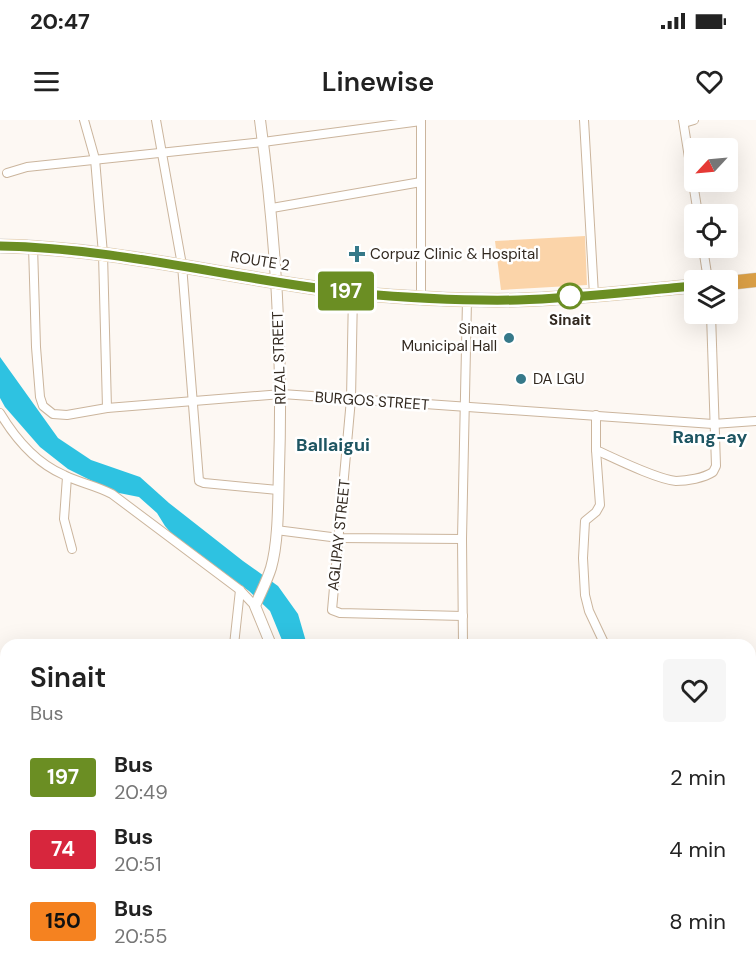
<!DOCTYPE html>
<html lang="en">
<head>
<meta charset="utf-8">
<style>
	body { margin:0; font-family:"DM Sans",sans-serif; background:#f6f6f6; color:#222; height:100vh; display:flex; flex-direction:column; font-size:22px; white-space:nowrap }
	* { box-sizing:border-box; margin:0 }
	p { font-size:20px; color:#767676 }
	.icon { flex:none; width:33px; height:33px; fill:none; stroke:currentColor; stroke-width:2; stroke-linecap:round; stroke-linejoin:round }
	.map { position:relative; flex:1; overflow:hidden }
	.details { position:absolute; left:0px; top:519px; width:756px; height:332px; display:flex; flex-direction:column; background:#fff; border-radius:18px 18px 0 0; box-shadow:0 6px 24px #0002 }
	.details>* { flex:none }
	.badge { padding:0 12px; border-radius:4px; font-size:21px; line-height:39px }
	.needle { width:39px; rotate:244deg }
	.controls { position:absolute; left:684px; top:18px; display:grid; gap:12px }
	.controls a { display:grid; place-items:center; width:54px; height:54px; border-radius:6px; background:#fff; box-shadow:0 6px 24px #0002; font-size:30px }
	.map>.badge { position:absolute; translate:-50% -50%; box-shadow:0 0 0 3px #fff }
	.round { display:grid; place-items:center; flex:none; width:63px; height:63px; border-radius:6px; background:#f6f6f6 }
	.headline { display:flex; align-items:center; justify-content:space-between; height:102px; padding:0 30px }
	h1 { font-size:28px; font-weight:600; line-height:45px }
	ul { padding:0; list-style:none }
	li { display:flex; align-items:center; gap:18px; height:72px; padding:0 30px }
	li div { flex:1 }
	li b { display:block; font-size:22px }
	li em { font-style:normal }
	li .badge { min-width:66px; font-weight:700; text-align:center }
	.status { display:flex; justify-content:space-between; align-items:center; height:42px; padding:0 30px; background:#fff; direction:ltr }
	.status svg { height:16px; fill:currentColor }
	header { display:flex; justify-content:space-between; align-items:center; height:78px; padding:0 30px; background:#fff; font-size:27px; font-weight:600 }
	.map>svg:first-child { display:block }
	.green { fill:#fbd4a9 }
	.water { fill:#2ec2e1 }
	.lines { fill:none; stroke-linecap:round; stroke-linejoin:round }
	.stream { stroke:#2ec2e1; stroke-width:3 }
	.minor-casing { stroke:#cbb59d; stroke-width:10 }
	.tertiary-casing { stroke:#cbb59d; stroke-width:12 }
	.trunk-casing { stroke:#d6d4d2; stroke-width:15 }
	.minor { stroke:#fff; stroke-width:8 }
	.tertiary { stroke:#fff; stroke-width:10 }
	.trunk { stroke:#da9f46; stroke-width:14 }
	.line-casing { stroke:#fff; stroke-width:14 }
	.line { stroke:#6b8e23; stroke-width:9 }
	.poi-dot { fill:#367989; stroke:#fff; stroke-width:2 }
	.stop-dot { fill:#fff; stroke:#6b8e23; stroke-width:3 }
	.labels { text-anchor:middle; stroke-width:5; stroke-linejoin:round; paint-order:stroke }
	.poi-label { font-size:15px; fill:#322920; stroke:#fff; text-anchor:start }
	.street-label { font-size:15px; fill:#322920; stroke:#fff }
	.stop-label { font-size:15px; font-weight:bold; fill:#322920; stroke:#fff }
	.quarter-label { font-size:18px; font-weight:bold; fill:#1e5562; stroke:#fff }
</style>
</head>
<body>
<div class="status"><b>20:47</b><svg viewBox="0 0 49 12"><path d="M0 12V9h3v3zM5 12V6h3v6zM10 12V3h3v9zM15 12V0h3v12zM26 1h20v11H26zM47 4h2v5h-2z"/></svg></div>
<header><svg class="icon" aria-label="menu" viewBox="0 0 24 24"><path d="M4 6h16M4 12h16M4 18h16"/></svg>Linewise<svg class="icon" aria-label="heart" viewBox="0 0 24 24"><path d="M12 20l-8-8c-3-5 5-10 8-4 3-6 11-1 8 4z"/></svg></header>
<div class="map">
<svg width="756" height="850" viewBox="0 0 756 850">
	<rect width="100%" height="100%" fill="#fdf8f3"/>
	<path class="green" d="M585 116 587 165 501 170 495 121Z"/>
	<path class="water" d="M0 237 58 318 91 340 140 357 169 383 243 441 278 466 298 494 307 525H284L270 491 249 471 179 422 165 406 157 393 139 377 114 372 68 349 40 327 5 287 0 278Z"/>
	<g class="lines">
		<path class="stream" d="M0 762 6 761"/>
		<g class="minor-casing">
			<g id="minor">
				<path d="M84 0 95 39 103 134 107 288"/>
				<path d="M156 0 182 145 199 361 204 363 278 370"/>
				<path d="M421 0V178"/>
				<path d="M584 0 594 175"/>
				<path d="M683 0 698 94"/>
				<path d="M684 3 694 0"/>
				<path d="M7 53 27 47 263 22 421 1"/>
				<path d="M272 88 421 62"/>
				<path d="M33 126 36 227 40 277 43 286 53 294 67 295 107 288 282 274 713 304 756 301"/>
				<path d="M703 128 708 160"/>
				<path d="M353 173 351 279 332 490 340 493 463 496"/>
				<path d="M0 293C15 318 36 343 64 355 80 363 95 365 112 374L240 470 255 486"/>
				<path d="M596 295V330C616 339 656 359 676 361 687 361 704 358 713 352L716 346 711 194"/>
				<path d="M596 330 600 385 596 392 585 401 583 438 585 475 589 491 605 525"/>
				<path d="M67 357 64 399 72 429"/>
				<path d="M276 410 339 418 462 419"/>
				<path d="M234 525 240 470"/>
				<path d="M463 525 462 419 467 180"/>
				<path d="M750 798H756"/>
				<path d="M474 850V844"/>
			</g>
		</g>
		<g class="tertiary-casing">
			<g id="tertiary">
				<path d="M260 0C276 118 283 230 279 349 278 378 279 420 271 448 267 461 260 474 255 486L271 525"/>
				<path d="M85 850 94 844"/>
			</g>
		</g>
		<g class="trunk-casing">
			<g id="trunk">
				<path d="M0 126C120 128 236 160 355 173 409 178 464 181 518 180 577 178 636 171 694 166"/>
				<path d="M728 163 756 160"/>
			</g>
		</g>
		<use href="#minor" class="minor"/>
		<use href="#tertiary" class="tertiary"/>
		<use href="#trunk" class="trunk"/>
	</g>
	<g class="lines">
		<g class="line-casing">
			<path id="line" d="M0 126C120 128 236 160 355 173 409 178 464 181 518 180 577 178 636 171 694 166"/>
		</g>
		<use href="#line" class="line"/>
	</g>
	<g class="poi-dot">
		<path d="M354 125h6v6h6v6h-6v6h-6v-6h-6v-6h6z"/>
		<circle cx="509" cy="218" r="6"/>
		<circle cx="521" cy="259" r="6"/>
	</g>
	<circle class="stop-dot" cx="570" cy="176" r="12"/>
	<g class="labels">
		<g class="poi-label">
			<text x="370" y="139">Corpuz Clinic &amp; Hospital</text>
			<text x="497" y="214" text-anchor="end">Sinait<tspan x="497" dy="17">Municipal Hall</tspan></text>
			<text x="533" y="264">DA LGU</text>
		</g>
		<g class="street-label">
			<text transform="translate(260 141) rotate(9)" y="5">ROUTE 2</text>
			<text transform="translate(279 238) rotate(-92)" y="5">RIZAL STREET</text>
			<text transform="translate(372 281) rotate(4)" y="5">BURGOS STREET</text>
			<text transform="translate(339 415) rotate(-84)" y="5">AGLIPAY STREET</text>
		</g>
		<g class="stop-label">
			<text x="570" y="205">Sinait</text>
		</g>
		<g class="quarter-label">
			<text x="710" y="323">Rang-ay</text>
			<text x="333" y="331">Ballaigui</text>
		</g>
	</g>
</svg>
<div class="controls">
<a><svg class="needle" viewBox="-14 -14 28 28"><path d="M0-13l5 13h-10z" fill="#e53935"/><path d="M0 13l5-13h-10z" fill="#767676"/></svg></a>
<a><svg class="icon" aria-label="locate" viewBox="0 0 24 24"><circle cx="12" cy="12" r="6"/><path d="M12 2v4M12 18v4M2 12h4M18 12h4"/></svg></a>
<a><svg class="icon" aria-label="layers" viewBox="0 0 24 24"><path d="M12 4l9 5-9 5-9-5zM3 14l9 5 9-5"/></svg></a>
</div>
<b class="badge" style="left:346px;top:171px;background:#6b8e23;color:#fff">197</b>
<section class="details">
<div class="headline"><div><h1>Sinait</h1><p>Bus</p></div><a class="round"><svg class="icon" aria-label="heart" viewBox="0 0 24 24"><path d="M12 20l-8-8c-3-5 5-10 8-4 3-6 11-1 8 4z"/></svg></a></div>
<ul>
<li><span class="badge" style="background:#6b8e23;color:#fff">197</span><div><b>Bus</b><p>20:49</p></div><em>2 min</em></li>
<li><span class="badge" style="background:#d7263d;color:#fff">74</span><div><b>Bus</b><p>20:51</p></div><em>4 min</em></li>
<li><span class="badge" style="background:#f58220;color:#111">150</span><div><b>Bus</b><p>20:55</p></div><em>8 min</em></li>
</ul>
</section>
</div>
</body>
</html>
